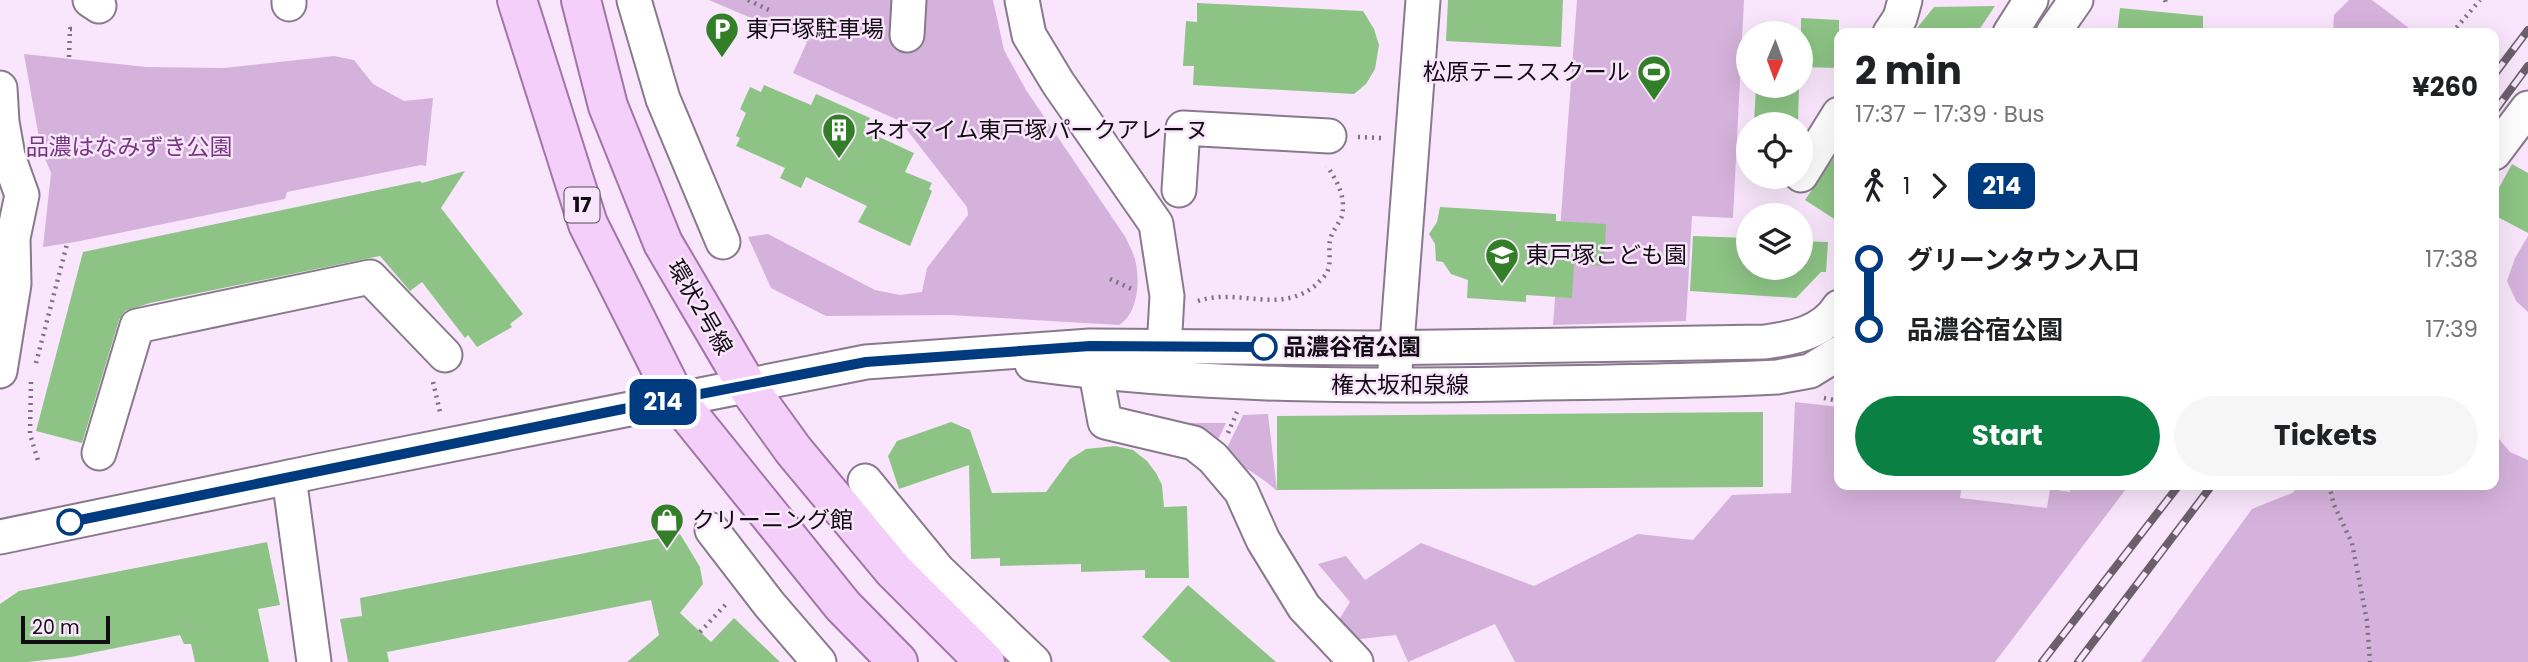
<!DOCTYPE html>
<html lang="en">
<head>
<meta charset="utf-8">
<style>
	body { margin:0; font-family:Poppins,"Noto Sans JP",sans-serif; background:#f6f6f6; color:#202124; height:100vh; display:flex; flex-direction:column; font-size:26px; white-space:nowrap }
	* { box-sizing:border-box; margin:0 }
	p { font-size:23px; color:#757577 }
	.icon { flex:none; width:38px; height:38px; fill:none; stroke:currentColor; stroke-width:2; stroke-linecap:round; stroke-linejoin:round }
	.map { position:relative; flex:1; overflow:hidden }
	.side { position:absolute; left:1834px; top:28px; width:665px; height:462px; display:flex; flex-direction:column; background:#fff; border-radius:14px; box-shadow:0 7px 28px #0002 }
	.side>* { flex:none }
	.badge { padding:0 14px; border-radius:10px; font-size:24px; line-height:46px }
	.needle { width:46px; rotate:181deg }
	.fabs { position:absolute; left:1736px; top:21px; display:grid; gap:14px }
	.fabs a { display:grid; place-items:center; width:77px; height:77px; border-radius:50%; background:#fff; box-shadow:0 7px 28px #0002; font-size:35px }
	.scale { position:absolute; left:21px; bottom:18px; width:89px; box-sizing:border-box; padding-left:7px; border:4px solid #120c13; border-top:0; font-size:19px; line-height:24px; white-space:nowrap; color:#120c13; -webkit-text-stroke:5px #f9e6fc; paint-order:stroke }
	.map>.badge { position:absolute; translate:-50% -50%; box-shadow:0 0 0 4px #fff }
	.legs { display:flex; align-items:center; gap:10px; height:77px; padding:0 21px; font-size:23px }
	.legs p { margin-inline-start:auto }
	.overview { display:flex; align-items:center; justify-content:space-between; height:119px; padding:0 21px }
	h1 { font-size:38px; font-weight:700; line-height:52px }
	.primary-button { display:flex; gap:14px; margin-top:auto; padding:14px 21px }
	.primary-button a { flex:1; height:80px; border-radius:42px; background:#0b8043; color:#fff; font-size:28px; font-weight:700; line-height:80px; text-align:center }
	.primary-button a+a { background:#f6f6f6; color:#202124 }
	ul { padding:0 21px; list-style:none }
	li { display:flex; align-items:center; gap:24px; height:70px; font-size:26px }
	li i { display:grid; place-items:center; width:10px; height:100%; margin:0 9px; background:currentColor }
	li i::after { content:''; width:18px; height:18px; margin:-9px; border:5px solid; border-radius:50%; background:#fff }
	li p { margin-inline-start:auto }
	li:first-child i { background:linear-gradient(#0000 50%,currentColor 0) }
	li:last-child i { background:linear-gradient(currentColor 50%,#0000 0) }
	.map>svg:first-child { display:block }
	.green { fill:#d5b2db }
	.building { fill:#8dc485 }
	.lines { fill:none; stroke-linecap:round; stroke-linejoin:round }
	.minor-casing { stroke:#89798c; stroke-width:37 }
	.major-casing { stroke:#a076a7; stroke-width:42 }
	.path { stroke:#7c717e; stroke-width:4.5; stroke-dasharray:2 5; stroke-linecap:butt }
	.minor { stroke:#fff; stroke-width:33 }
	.major { stroke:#f4cffa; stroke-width:38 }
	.rail-casing { stroke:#6a5f6b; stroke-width:8 }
	.rail { stroke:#f9e6fc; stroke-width:5; stroke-dasharray:16; stroke-linecap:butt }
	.line-1-casing { stroke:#fff; stroke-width:16 }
	.line-1 { stroke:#003b80; stroke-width:10 }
	.stop-1-dot { fill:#fff; stroke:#003b80; stroke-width:3.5 }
	.labels { text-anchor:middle; stroke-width:5; stroke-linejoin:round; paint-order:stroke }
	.shield { fill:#f9e6fc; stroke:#574d59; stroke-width:2 }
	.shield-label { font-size:21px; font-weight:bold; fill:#120c13 }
	.poi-label { font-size:23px; fill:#120c13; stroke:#f9e6fc; text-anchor:start }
	.park-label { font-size:23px; fill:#763781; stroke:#f9e6fc }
	.street-label { font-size:23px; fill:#120c13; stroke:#f9e6fc }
	.stop-label { font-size:23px; font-weight:bold; fill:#120c13; stroke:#f9e6fc; text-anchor:start }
</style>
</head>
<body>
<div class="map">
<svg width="2528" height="662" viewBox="0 0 2528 662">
	<rect width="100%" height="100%" fill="#f9e6fc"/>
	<g class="green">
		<path d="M709 0H993L1004 50 1026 90 1126 238C1129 246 1135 255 1136 264 1140 284 1137 314 1119 325L950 315 826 316 771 288 748 237 768 234 875 290 900 295 922 292 927 268 968 215 967 207 900 121 793 73 807 42Z"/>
		<path d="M1577 0H1744L1733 218 1692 216 1686 321 1553 325Z"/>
		<path d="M2349 0H2372L2409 28 2408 33H2333L2334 15Z"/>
		<path d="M24 54 146 67 224 68 334 56 354 60 373 84 404 101 433 98 426 166 421 165 287 192 285 199 75 242 43 247 51 173 41 149Z"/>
		<path d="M2528 236V312L2516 301 2507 281 2515 258Z"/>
		<path d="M1795 402 1839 407V485H1962L1960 498 2047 508 2050 489 2070 492 2071 485H2129L1995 662H1515L1495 624 1408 662 1396 635 1351 640 1335 626 1350 602 1318 564 1346 556 1365 580 1421 543 1534 586 1638 534 1693 540 1732 495 1791 493Z"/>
		<path d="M1268 414 1277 491C1261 476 1242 467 1224 454L1243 415Z"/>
		<path d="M1121 423H1226L1213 450Z"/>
		<path d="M2494 433 2510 452 2528 460V662H2141L2252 509 2292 493 2300 485H2494Z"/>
	</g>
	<g class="building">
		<path d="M1448 0H1563L1561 47 1446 41Z"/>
		<path d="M1197 3 1363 11 1374 29 1379 45 1375 69 1366 84 1354 94 1193 85 1194 66H1183L1186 21 1197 22Z"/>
		<path d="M1995 6 1977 33H1913L1934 7Z"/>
		<path d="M2120 8 2203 16V33H2117Z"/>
		<path d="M1801 18 1839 20V68L1801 67Z"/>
		<path d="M764 85 811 105 816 94 870 118 864 130 914 153 905 172 932 183 929 189 932 191 910 246 858 222 867 206 806 177 801 188 780 178 785 168 736 146 740 138 736 136 746 113 740 109 750 87 761 92Z"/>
		<path d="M1756 86H1799L1798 124H1754Z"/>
		<path d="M1839 150V222L1805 200Z"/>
		<path d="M2512 164 2528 173V233L2494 215V197Z"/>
		<path d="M465 171 441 208 523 314 510 324 512 327 477 347 468 335 465 338 422 282 410 291 380 256 150 303 125 311 119 320 82 443 36 431 83 252 420 181 422 183Z"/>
		<path d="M1440 207 1556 214V221L1606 224 1604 266 1574 264 1572 298 1526 295V302L1467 298 1468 280 1451 274 1443 262 1436 261 1435 244 1429 234 1437 222Z"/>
		<path d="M1693 236 1748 238V268H1801V241L1828 242 1826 272H1821L1796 298 1690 291Z"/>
		<path d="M1763 412V487L1277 490V416Z"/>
		<path d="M951 422 970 430 992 493 1046 492 1070 459 1086 449 1115 446 1133 450 1147 461 1156 473 1162 485 1164 507 1187 506 1189 578H1145V570L1081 572V564L1000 566V558L971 559 969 465 899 489 888 456 897 441Z"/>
		<path d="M680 534 700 567 703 584 680 613 711 642 734 618 780 662H627L659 635 651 600 387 652 389 662H348L340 619 362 616 360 598Z"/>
		<path d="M267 542 280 605 258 609 269 662H195L191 644H184L180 635 71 657 28 662H0V604L19 591Z"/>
		<path d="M1188 585 1276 662H1171L1142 637Z"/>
	</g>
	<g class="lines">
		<g class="minor-casing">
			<g id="minor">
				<path d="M90 0 99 6"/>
				<path d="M634 0 663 99 723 242"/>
				<path d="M1022 0 1029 35 1058 83 1156 224 1167 296 1163 367"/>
				<path d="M289 4V0"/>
				<path d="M1890 33 1900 18 1905 0"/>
				<path d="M2010 33 2031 0"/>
				<path d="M2053 33 2076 0"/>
				<path d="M907 35 909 0"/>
				<path d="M0 88 2 122 8 156 22 195 13 238 14 284 0 371"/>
				<path d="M2494 153 2528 108"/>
				<path d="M1801 175 1839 114"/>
				<path d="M1179 190 1183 128 1329 136"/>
				<path d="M1032 364C1201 387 1373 387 1544 383 1621 382 1699 381 1777 377L1810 371 1839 353"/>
				<path d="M1395 370 1423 0"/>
				<path d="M1096 373 1105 422 1194 443 1213 458 1241 491 1263 540 1304 607 1356 662"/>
				<path d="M99 453 137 326 370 277 445 355"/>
				<path d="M289 477 314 662"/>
				<path d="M865 481 938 570 1034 662"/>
				<path d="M712 530 769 604 819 662"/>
				<path d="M0 537 318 471 866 362 1090 346 1371 348 1765 342C1793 338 1823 333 1839 307"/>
			</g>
		</g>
		<g class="major-casing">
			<g id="major">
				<path d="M517 0 588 224 676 399 843 606 898 662"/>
				<path d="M581 0 608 106 663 243 747 386 794 451 894 571 985 662"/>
			</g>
		</g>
		<g class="path">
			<path d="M748 0 769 10"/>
			<path d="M2165 0 2166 3"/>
			<path d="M2452 33 2480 0"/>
			<path d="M69 57 70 29H76"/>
			<path d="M1358 137 1381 138"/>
			<path d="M1110 279 1134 290"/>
			<path d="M1198 301C1239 287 1280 316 1317 284 1320 280 1325 277 1327 272 1332 262 1328 250 1330 240 1332 231 1339 224 1342 216 1346 196 1337 181 1327 166"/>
			<path d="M36 363 67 244"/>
			<path d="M31 382 30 434 39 464"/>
			<path d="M433 382 440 412"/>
			<path d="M1824 398 1839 401"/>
			<path d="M1228 433 1237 412"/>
			<path d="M2329 485 2334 505 2352 543 2367 621 2370 662"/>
			<path d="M700 632 728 602"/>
		</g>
		<use href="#minor" class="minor"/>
		<use href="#major" class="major"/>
		<g class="rail-casing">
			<g id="rail">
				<path d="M2494 75 2528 30"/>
				<path d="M2494 112 2528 66"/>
				<path d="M2042 662 2179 485"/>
				<path d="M2078 662 2212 485"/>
			</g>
		</g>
		<use href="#rail" class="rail"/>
	</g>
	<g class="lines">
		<g class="line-1-casing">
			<path id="line-1" d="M70 522 618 410 866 362 1090 346 1264 347"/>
		</g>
		<use href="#line-1" class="line-1"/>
	</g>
	<defs>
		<g id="parking-pin" transform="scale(1.75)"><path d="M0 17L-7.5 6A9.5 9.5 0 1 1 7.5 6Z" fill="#327f28" stroke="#f9e6fc"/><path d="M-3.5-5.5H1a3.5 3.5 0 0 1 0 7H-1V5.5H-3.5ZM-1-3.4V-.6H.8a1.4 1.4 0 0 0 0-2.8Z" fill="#fff"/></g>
		<g id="stadium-pin" transform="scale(1.75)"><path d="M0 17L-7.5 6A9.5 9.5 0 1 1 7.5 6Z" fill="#327f28" stroke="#f9e6fc"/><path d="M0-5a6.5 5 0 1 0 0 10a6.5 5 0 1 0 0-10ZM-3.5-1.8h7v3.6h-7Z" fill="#fff"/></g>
		<g id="building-pin" transform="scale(1.75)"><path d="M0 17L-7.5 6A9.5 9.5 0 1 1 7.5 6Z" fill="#327f28" stroke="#f9e6fc"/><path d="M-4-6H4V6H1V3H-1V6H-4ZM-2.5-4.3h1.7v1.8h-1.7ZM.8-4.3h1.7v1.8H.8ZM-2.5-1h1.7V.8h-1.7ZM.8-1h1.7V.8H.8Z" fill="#fff"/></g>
		<g id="school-pin" transform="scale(1.75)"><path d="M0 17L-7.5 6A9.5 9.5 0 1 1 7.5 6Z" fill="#327f28" stroke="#f9e6fc"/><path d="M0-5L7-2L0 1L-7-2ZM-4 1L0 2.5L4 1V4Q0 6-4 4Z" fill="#fff"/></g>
		<g id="shop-pin" transform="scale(1.75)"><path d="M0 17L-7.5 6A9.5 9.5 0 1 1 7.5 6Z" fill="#327f28" stroke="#f9e6fc"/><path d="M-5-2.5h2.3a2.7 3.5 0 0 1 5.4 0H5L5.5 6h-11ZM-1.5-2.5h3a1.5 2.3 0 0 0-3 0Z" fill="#fff"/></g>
	</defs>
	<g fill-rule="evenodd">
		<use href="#parking-pin" x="722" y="29"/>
		<use href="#stadium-pin" x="1654" y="72"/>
		<use href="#building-pin" x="839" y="130"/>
		<use href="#school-pin" x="1502" y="255"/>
		<use href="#shop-pin" x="667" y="520"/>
	</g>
	<g class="stop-1-dot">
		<circle cx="1264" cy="347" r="12"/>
		<circle cx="70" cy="522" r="12"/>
	</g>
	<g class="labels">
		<rect class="shield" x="564.5" y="187.5" width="35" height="35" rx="5"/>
		<g class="shield-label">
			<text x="582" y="212">17</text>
		</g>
		<g class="poi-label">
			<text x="746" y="37">東戸塚駐車場</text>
			<text x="1630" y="80" text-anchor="end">松原テニススクール</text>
			<text x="864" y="138">ネオマイム東戸塚パークアレーヌ</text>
			<text x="1526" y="263">東戸塚こども園</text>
			<text x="692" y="528">クリーニング館</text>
		</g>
		<g class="park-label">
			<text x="129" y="155">品濃はなみずき公園</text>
		</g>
		<g class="street-label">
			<text transform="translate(700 307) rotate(60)" y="8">環状2号線</text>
			<text x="1400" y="393">権太坂和泉線</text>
		</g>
		<g class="stop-label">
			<text x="1283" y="355">品濃谷宿公園</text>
		</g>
	</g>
</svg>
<div class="fabs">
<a><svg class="needle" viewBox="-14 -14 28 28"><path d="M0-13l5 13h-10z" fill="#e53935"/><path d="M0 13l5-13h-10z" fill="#757577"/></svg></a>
<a><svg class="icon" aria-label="locate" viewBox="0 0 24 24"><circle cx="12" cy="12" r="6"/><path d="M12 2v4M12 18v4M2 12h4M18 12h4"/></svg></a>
<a><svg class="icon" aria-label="layers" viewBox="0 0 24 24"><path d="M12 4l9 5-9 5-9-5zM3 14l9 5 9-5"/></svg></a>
</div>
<div class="scale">20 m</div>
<b class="badge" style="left:663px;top:402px;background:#003b80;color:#fff">214</b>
<section class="side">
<div class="overview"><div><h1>2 min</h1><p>17:37 – 17:39 · Bus</p></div><b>¥260</b></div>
<div class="legs"><svg class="icon" aria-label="walk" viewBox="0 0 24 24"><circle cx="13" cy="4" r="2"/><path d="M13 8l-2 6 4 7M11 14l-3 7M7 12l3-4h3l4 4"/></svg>1<svg class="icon" aria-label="forward" viewBox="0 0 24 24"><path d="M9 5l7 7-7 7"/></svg><b class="badge" style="background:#003b80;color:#fff">214</b></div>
<ul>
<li><i style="color:#003b80"></i><b>グリーンタウン入口</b><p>17:38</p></li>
<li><i style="color:#003b80"></i><b>品濃谷宿公園</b><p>17:39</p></li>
</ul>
<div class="primary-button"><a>Start</a><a>Tickets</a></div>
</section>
</div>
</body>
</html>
